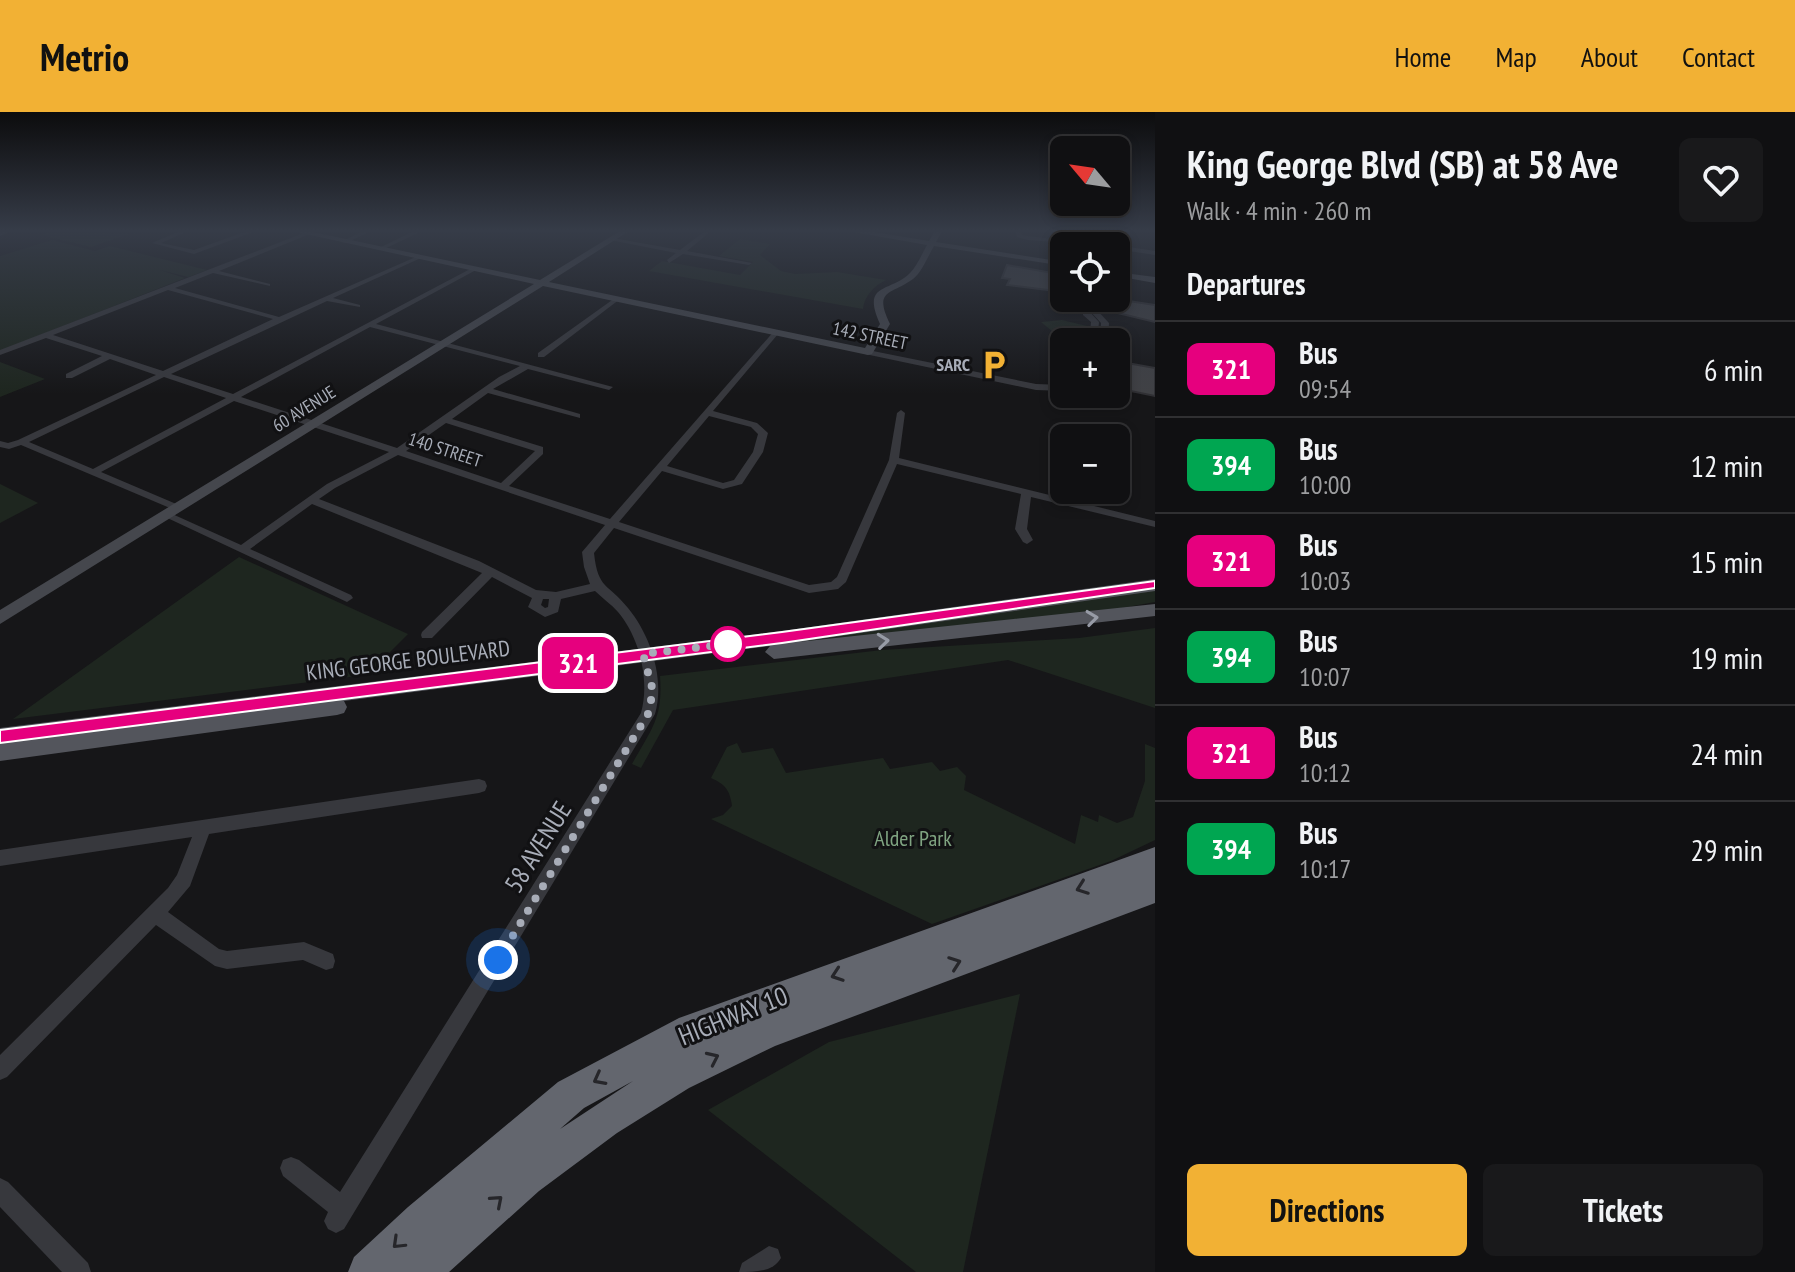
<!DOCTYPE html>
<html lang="en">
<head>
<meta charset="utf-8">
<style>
	body { margin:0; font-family:"PT Sans Narrow",sans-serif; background:#19191b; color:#f1f3f6; height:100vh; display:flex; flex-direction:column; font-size:30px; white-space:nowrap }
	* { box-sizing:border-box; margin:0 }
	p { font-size:26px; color:#9c9d9f }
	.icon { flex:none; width:44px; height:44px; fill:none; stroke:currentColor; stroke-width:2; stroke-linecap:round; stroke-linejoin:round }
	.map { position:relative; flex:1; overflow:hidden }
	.panel { display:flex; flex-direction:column; background:#101012; width:640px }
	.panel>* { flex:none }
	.badge { padding:0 16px; border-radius:12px; font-size:28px; line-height:52px }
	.needle { width:52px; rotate:299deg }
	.fabs { position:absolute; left:1050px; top:24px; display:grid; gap:16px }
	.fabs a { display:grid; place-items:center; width:80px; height:80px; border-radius:12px; background:#101012; box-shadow:0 4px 12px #0003,0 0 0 2px #303032; font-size:40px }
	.you { position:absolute; width:40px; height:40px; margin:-20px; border:6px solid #fff; border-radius:50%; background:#1a73e8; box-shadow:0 0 0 12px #1a73e833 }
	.map>.badge { position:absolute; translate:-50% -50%; box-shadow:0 0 0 4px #fff }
	h2 { padding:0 32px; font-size:30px; line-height:72px }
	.round { display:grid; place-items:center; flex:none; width:84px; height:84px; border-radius:12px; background:#19191b }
	.summary { display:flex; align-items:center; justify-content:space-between; height:136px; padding:0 32px }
	h1 { font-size:38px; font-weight:700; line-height:60px }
	.button { display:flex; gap:16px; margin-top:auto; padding:16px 32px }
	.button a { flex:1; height:92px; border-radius:12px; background:#f2b134; color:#111; font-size:32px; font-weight:700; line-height:92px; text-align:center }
	.button a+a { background:#19191b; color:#f1f3f6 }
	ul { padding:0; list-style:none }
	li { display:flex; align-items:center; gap:24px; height:96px; padding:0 32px; border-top:2px solid #303032 }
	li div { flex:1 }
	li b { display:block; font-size:30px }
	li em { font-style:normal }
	li .badge { min-width:88px; font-weight:700; text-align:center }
	header { display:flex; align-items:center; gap:48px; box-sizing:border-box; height:112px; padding:0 40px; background:#f2b134; color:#111 }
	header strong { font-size:38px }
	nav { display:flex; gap:44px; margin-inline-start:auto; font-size:28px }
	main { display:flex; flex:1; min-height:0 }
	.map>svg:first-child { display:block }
	.green { fill:#1e261f }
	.building { fill:#404145; stroke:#303034; stroke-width:2 }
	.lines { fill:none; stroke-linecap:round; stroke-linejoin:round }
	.street { fill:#37383d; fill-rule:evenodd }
	.secondary { fill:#45474d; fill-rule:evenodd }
	.primary { fill:#53555c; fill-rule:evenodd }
	.highway { fill:#63666e; fill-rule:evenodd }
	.oneway { stroke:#979ba6 }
	.oneway2 { stroke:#26262a }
	.line { fill:#e6007e; stroke:#fff; stroke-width:2 }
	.walk { stroke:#a8adb8; stroke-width:8; stroke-dasharray:0 14.4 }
	.stop-dot { fill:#fff; stroke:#e6007e; stroke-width:4 }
	.labels { text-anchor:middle; stroke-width:6; stroke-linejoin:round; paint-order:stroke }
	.far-street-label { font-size:18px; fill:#a8adb8; stroke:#111113 }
	.far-poi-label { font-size:18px; font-weight:bold; fill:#a8adb8; stroke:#111113; text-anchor:end }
	.street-label { font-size:22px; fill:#a8adb8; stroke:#111113 }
	.park-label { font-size:22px; fill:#7fa381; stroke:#111113 }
	.near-street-label { font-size:26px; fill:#a8adb8; stroke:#111113 }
</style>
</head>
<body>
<header>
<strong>Metrio</strong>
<nav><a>Home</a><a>Map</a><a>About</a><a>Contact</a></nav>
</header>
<main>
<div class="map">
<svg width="1155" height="1160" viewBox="0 0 1155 1160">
	<rect width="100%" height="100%" fill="#161618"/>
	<g class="green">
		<path d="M52 119 129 122 91 135 41 123Z"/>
		<path d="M740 127 770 132 760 143 781 159 795 162 837 160 886 168C875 173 864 184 863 197L649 159 662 149 740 163 753 150 719 144Z"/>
		<path d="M52 128 95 139 110 134 207 158 188 165 160 158 185 166 0 239V144Z"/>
		<path d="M1062 208 1087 214V230L1058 224 1041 210Z"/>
		<path d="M0 250 45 267 0 285Z"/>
		<path d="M0 372 38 391 0 411Z"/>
		<path d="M239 445 408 522 384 546 405 558 13 607Z"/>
		<path d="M1155 478V490L1082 503 787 537 785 529Z"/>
		<path d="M1155 516V596L1008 548 673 598 641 656 632 652C652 616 663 606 660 564L882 538 1079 526Z"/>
		<path d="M737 631 742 641 773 636 786 661 883 646 890 657 932 650 940 659 957 655 966 664 964 678 1075 732 1081 703 1098 710 1099 703 1117 711 1133 705 1145 669V632L1155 636V728L1111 749 932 812 711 707 723 703 732 694C730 678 725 672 711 666L727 635Z"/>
		<path d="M1020 882 963 1160H916L708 998 829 930Z"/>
	</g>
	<g class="building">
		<path d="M1007 153 1064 163V180L1007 173 1010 167 1002 166Z"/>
		<path d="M1109 186 1155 193V210L1105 198V187Z"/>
		<path d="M1116 249 1155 256V284L1116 276Z"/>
	</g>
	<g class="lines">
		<g class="street">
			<path d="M180 119H188L161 131 194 138 247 119H256L194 142 152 131Z"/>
			<path d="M309 119H317L219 159 270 172V174L213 161 175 176 279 205 418 144 423 145 333 186 360 193V195L327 189 171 262 233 282 474 155 476 158 376 212 613 275 609 278 528 257 493 277 580 302V306L488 281 452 307 543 335V342L509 374 610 407 775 218 779 220 778 222 713 299 757 311 768 321 763 340 742 372 723 377 662 359 619 410 809 473 831 470 837 465 889 348 897 301 901 298 905 301 899 346 1155 409V415L1031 385 1027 417 1033 428 1027 432 1023 430 1015 417 1021 382 897 352 846 470 838 477 809 481 614 416 594 441C598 478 608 471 628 496 651 524 665 567 655 602L344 1117 336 1121 328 1117 324 1109 328 1100 283 1064 280 1056 283 1048 291 1045 299 1048 340 1080 641 601C650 569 640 526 618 500 611 492 602 486 595 479L561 487 558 500 545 505 528 495 532 486 492 465 432 526H422L421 523 422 520 482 461 312 392 250 437 351 483 353 486 347 490 161 403 162 401H170L241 433 327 372 389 340 234 289 101 360 181 394 182 396 177 399 21 333 9 337 0 335V329L8 331 18 328 156 263 110 247 72 266H66V262L102 244 46 226 0 243V238ZM168 178 273 207 163 259 53 223ZM370 215 520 254 499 265 397 336 241 285ZM164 265 226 286 93 357 29 330ZM709 304 751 315 758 322 753 340 734 368 723 371 667 354ZM446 311 535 339 501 371 406 339ZM398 343 605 413 582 440 584 455 590 472 556 480 536 478 479 449 319 387 335 376ZM543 487H549L548 495 545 496 541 493Z"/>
			<path d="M363 119H371L346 131 341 130Z"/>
			<path d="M414 119H422L382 138 377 137Z"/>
			<path d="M705 119H711L687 139 752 151 749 153 683 142 669 151 667 148 676 141 610 128 613 126 680 138Z"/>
			<path d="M1015 119H1021L1022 123 1028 124 1109 134 1028 128 1017 125Z"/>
			<path d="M1116 133 1155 139V143L1116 137V134H1114Z"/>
			<path d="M615 186 620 187 544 245H538V241Z"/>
			<path d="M1091 186H1097V198L1109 211 1108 230H1100L1101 211 1089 198Z"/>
			<path d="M1083 199H1089L1099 210 1097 230H1089L1091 210 1083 203Z"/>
			<path d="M868 238 1036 272 1064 273V279L1036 278 865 242 864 240Z"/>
			<path d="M479 667 485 669 487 674 485 679 479 681 209 722 190 774 168 800 219 837 227 839 304 830 333 842 335 849 333 856 326 858 303 848 227 857 215 854 156 813 7 965 0 968V943L168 776 177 763 192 725 0 754V738Z"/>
			<path d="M0 1066 8 1070 88 1151 91 1160H62L0 1095Z"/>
			<path d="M769 1134 778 1137 781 1146C773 1160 756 1160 739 1160L742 1151Z"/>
		</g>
		<g class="secondary">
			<path d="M0 119H11L0 124Z"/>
			<path d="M292 119H308L540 168 620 119H629L549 170 865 236 880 212C861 170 890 181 910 161 917 154 922 142 927 133L848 119H868L929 129 935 119H942L936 130 1064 150V154L934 134C928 144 922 160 913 167 891 183 873 177 890 212L872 242 868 243 543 174 0 512V498L534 172Z"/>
			<path d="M1116 160 1155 165V171L1116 164Z"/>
		</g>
		<path class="primary" d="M1155 467V479L798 530 1155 492V504L774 547 765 540 770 534 344 589 347 595 344 601 337 603 0 649V616L782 519Z"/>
		<path class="highway" d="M1155 735V791L775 934 689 976 617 1021 539 1079 449 1160H348L354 1145 408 1095 558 970 679 906ZM633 969 560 1017 584 996Z"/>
	</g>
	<defs><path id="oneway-chevron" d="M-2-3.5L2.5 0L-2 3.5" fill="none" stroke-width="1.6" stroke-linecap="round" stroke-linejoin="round" transform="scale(2)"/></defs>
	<g class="oneway">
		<use href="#oneway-chevron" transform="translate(1092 506) rotate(-7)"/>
		<use href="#oneway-chevron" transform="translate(883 529) rotate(-6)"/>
	</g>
	<g class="oneway2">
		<use href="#oneway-chevron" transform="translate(1082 776) rotate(160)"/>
		<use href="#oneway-chevron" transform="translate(955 851) rotate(-20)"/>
		<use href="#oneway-chevron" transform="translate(837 863) rotate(161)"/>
		<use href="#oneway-chevron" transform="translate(713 946) rotate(-25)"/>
		<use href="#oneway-chevron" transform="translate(599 967) rotate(152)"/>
		<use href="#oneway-chevron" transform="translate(497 1089) rotate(-41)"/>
		<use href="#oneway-chevron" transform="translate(398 1131) rotate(136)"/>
	</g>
	<linearGradient id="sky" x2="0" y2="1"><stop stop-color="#0c0c0d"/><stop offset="0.42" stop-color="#363c48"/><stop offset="1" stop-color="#363c48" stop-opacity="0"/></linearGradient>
	<rect width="1155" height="282" fill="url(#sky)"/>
	<path class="line" d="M1155 469V476L782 531 0 631V618L782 520Z"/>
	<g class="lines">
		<path class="walk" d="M498 848 648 602 653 579 643 542 728 532"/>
	</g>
	<defs>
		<g id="parking-bare" transform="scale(2.4)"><path d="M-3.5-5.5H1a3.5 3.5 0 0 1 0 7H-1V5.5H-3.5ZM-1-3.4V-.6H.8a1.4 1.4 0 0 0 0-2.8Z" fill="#f2b134" stroke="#111113" stroke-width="2.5" paint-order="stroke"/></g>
	</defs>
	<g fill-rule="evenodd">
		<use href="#parking-bare" x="994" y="253"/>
	</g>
	<circle class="stop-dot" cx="728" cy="532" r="16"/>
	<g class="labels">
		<g class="far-street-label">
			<text transform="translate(870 224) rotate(12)" y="6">142 STREET</text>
			<text transform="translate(304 297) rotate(-32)" y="6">60 AVENUE</text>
			<text transform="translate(445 338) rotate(18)" y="6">140 STREET</text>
		</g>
		<g class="far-poi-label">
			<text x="970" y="259">SARC</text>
		</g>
		<g class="street-label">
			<text transform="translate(408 548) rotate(-7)" y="8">KING GEORGE BOULEVARD</text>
		</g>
		<g class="park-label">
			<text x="913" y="734">Alder Park</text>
		</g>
		<g class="near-street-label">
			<text transform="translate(538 735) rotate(-58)" y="9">58 AVENUE</text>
			<text transform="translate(733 904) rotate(-22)" y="9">HIGHWAY 10</text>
		</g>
	</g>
</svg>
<div class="fabs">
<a><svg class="needle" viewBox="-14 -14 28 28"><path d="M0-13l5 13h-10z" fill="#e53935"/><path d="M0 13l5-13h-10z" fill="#9c9d9f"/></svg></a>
<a><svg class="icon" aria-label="locate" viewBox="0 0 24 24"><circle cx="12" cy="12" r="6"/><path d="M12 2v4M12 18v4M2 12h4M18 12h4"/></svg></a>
<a>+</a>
<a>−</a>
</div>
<div class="you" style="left:498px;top:848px"></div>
<b class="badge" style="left:578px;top:551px;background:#e6007e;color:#fff">321</b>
</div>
<section class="panel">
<div class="summary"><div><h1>King George Blvd (SB) at 58 Ave</h1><p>Walk · 4 min · 260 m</p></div><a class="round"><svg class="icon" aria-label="heart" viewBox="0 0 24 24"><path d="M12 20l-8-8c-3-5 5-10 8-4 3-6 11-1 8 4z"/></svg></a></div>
<h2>Departures</h2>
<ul>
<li><span class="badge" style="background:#e6007e;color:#fff">321</span><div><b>Bus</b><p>09:54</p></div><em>6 min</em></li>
<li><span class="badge" style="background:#00a651;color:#fff">394</span><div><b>Bus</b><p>10:00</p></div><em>12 min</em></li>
<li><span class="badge" style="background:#e6007e;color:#fff">321</span><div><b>Bus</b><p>10:03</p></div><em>15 min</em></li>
<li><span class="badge" style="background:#00a651;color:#fff">394</span><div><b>Bus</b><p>10:07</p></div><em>19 min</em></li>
<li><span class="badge" style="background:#e6007e;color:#fff">321</span><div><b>Bus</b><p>10:12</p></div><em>24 min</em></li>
<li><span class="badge" style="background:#00a651;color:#fff">394</span><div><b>Bus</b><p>10:17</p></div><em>29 min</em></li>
</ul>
<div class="button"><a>Directions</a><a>Tickets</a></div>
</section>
</main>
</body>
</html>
